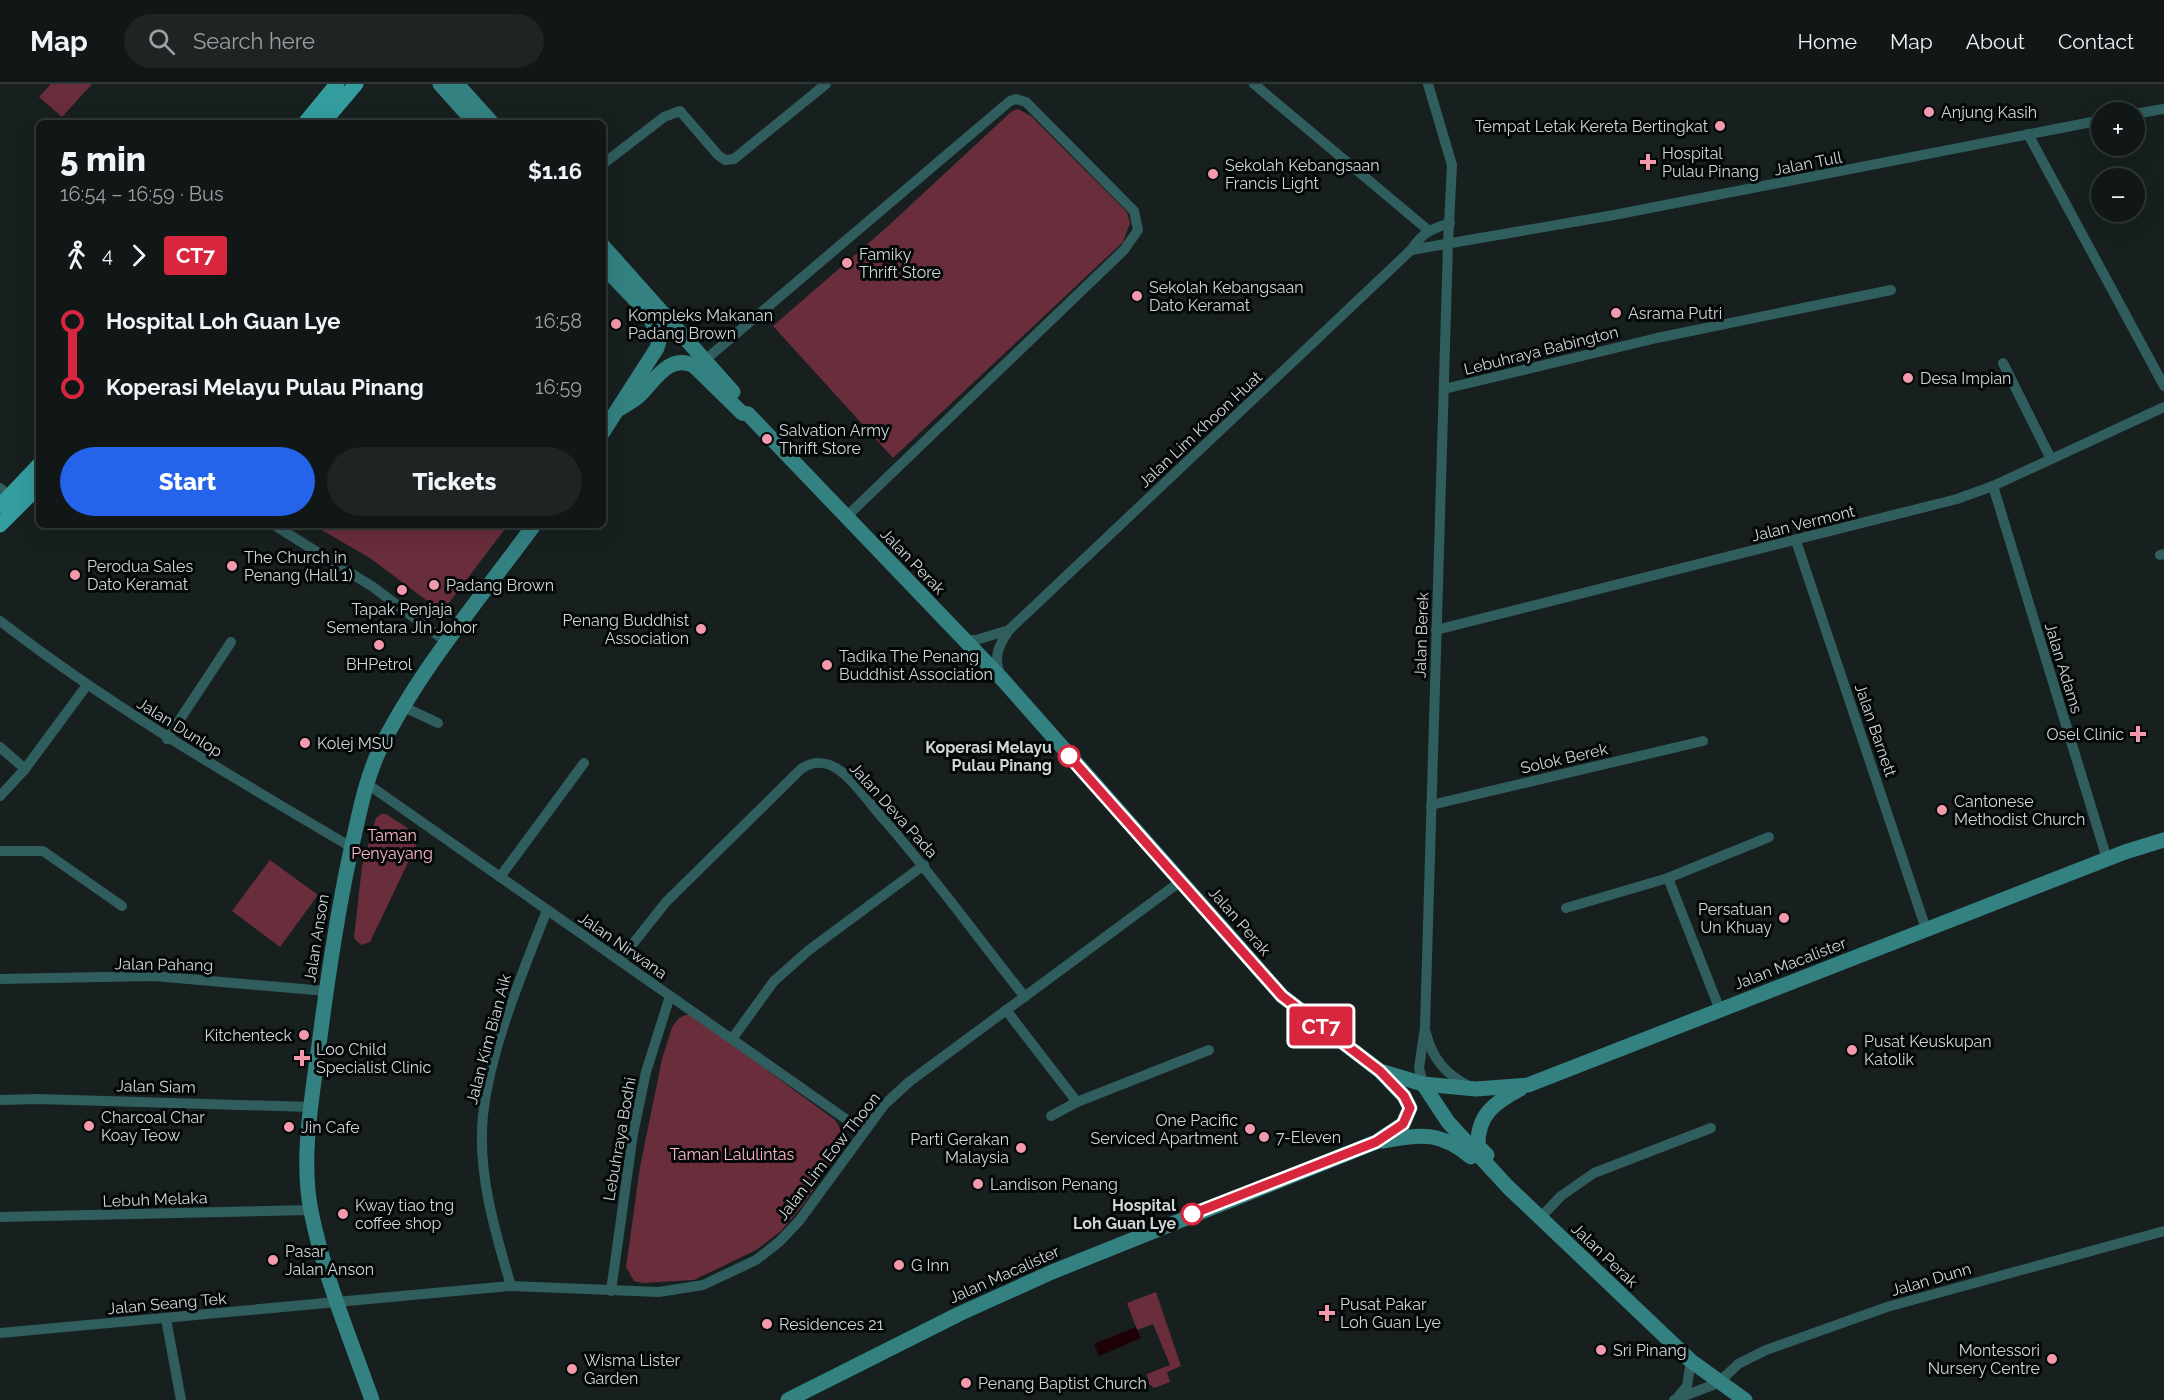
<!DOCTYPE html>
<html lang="en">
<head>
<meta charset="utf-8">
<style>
	body { margin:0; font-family:Raleway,sans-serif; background:#1e2424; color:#f1f3f6; height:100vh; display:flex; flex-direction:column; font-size:22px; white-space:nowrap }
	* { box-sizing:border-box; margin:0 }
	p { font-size:20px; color:#9c9fa1 }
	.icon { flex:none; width:33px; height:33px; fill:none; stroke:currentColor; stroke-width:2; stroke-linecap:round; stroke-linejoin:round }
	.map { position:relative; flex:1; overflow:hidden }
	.side { position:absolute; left:36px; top:36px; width:570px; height:408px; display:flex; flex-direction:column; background:#111717; border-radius:9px; box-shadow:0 6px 24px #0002,0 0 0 2px #303636 }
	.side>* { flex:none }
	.badge { padding:0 12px; border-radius:4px; font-size:21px; line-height:39px }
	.fabs { position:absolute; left:2091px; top:18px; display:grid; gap:12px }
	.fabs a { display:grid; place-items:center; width:54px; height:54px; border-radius:50%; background:#111717; box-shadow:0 6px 24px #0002,0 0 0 2px #303636; font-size:30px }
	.map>.badge { position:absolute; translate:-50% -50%; box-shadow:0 0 0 3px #fff }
	.legs { display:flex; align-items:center; gap:9px; height:66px; padding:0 24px; font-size:20px }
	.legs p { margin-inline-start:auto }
	.summary { display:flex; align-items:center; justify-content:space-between; height:102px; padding:0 24px }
	h1 { font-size:33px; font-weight:800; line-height:45px }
	.primary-button { display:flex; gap:12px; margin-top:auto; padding:12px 24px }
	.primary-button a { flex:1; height:69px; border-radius:36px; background:#2563eb; color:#fff; font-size:24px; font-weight:800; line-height:69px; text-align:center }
	.primary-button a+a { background:#1e2424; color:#f1f3f6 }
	ul { padding:0 24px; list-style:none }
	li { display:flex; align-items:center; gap:21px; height:66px; font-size:22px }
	li i { display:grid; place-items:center; width:9px; height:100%; margin:0 8px; background:currentColor }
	li i::after { content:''; width:15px; height:15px; margin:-8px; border:4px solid; border-radius:50%; background:#111717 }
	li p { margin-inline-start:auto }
	li:first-child i { background:linear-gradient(#0000 50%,currentColor 0) }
	li:last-child i { background:linear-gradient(currentColor 50%,#0000 0) }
	header { display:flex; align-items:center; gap:36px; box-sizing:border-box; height:84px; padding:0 30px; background:#111717; border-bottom:2px solid #303636 }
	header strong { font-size:28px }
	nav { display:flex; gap:33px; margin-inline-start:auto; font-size:21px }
	.search { width:420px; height:54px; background:#1e2424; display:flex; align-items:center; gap:15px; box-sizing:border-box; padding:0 21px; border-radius:33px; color:#9c9fa1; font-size:22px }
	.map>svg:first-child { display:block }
	.green { fill:#692d3c }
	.water { fill:#1e0006 }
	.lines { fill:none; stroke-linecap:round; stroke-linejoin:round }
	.street { stroke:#305d5d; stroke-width:10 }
	.secondary { stroke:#348182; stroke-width:15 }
	.primary { stroke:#349d9e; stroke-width:15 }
	.line-1-casing { stroke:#fff; stroke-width:14 }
	.line-1 { stroke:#d7263d; stroke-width:9 }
	.poi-dot { fill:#f29aac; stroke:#050808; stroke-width:2 }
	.stop-1-dot { fill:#fff; stroke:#d7263d; stroke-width:3 }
	.labels { text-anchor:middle; stroke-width:6; stroke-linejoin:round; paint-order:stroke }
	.poi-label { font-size:16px; fill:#d0d6d6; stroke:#050808; text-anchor:start }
	.street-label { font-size:16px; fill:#d0d6d6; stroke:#050808 }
	.stop-label { font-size:16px; font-weight:bold; fill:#d0d6d6; stroke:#050808; text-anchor:end }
	.park-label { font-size:16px; fill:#ffb8c5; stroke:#050808 }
</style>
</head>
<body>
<header>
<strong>Map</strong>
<div class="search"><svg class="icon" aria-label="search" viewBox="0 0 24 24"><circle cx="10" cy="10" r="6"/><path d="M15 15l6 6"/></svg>Search here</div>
<nav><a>Home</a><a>Map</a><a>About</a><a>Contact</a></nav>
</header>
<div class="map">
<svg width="2164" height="1316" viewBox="0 0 2164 1316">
	<rect width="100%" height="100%" fill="#171f1f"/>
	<g class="green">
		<path d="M51 0H92L62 33 39 13Z"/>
		<path d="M1018 25 1031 32 1127 128 1130 139 1123 158 893 374 773 242 887 143 1012 27Z"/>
		<path d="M313 441H508L442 528 370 474Z"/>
		<path d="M381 730H386L415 749 416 762 370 858 361 861 354 854 362 782 376 734Z"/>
		<path d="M270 776 318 811 280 863 232 827Z"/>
		<path d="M686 931H692L835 1036C842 1046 844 1053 841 1065L803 1121 781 1147 756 1166 694 1196 643 1199 634 1197 626 1183 640 1083 662 975 672 943 679 934Z"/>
		<path d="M1156 1208 1181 1282 1167 1288 1170 1298 1154 1304 1149 1300 1147 1290 1170 1281 1153 1240 1137 1246 1127 1219Z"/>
	</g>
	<path class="water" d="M1136 1243 1141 1254 1099 1272 1094 1260Z"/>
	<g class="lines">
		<g class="street">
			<path d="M1254 0 1428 146"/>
			<path d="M2134 30 2164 25"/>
			<path d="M2028 50 2164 302"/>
			<path d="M603 80 664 33 680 27 718 71 725 76 734 75 826 0"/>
			<path d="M1411 166 1614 131 2102 36"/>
			<path d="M705 276 1010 17 1016 15 1026 18 1134 127 1138 146 1124 166 846 433"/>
			<path d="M2003 279 2051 375"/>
			<path d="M1444 305 1657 254 1891 206"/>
			<path d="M1993 402 2107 775"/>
			<path d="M0 404 10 413"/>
			<path d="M274 441 373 503 448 559"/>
			<path d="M1796 457 1926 845"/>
			<path d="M2160 471 2164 470"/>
			<path d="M0 537C111 623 231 692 351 763"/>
			<path d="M1436 546 1957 415 1993 402 2164 323"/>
			<path d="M964 556H976L1009 546"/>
			<path d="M1000 590C993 573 999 561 1009 546L1411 166C1422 149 1431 145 1450 139"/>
			<path d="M404 623 438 639"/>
			<path d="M167 655 231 558"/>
			<path d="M0 663 25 685"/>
			<path d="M366 699 863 1047"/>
			<path d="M0 712 25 685 87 601"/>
			<path d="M1431 721 1703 657"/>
			<path d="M0 767H43L122 822"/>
			<path d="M500 793 584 679"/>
			<path d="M1668 794 1720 926"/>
			<path d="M1566 824 1668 794 1769 753"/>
			<path d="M620 876 666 818 801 685C813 677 827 677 839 686 854 696 867 716 879 730 931 788 976 852 1025 913"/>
			<path d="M0 895 154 892 326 907"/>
			<path d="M1006 926 1077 1018"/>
			<path d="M1426 949C1432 974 1445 990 1469 1002"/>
			<path d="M732 955 774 897 809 866 924 781"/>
			<path d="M1423 1000 1419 984 1425 943 1448 160 1452 81 1428 0"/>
			<path d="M0 1016 38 1015 311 1023"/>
			<path d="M1051 1032 1077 1018 1209 966"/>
			<path d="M0 1133 311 1126"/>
			<path d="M1541 1133 1561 1112 1594 1089 1711 1044"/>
			<path d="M511 1202C495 1148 477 1088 483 1031 491 962 522 890 547 826"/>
			<path d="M611 1207 633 1050 646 988 670 912"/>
			<path d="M166 1235 181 1316"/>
			<path d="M0 1249 511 1202 659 1208 703 1201 756 1176 779 1158 799 1137 884 1021 909 998 1181 797"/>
			<path d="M1678 1313 1687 1302 1691 1277"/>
			<path d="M1674 1316 1718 1299 1738 1280 1766 1266 1887 1223 2164 1147"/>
		</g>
		<g class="secondary">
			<path d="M440 0 475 39"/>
			<path d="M457 0 492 39"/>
			<path d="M603 162 733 308"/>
			<path d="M603 182 646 227 660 253 657 264 603 348"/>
			<path d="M621 324C627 320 635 316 640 311 655 296 670 269 694 282L742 329 748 330 1003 596 1282 912 1380 987 1423 1000 1476 1005 1528 1001 2125 768 2164 756"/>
			<path d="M1423 1000 1448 1038 1508 1103 1691 1277 1745 1316"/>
			<path d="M1382 1057C1420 1051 1439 1046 1471 1073"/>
			<path d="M1487 1071 1478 1062C1477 1031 1495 1018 1520 1005"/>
			<path d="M372 1316C350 1254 324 1192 311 1127 300 1072 313 1009 320 953 329 884 339 816 355 748 361 721 367 693 379 667 418 587 482 512 534 441"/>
			<path d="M788 1316 959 1230 1052 1188 1376 1058 1403 1040 1410 1024 1404 1012 1382 989"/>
		</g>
		<g class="primary">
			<path d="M305 39 337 0"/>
			<path d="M323 39 356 0"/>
			<path d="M0 422 39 381"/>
			<path d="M0 441 39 402"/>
		</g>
	</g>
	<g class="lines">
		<g class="line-1-casing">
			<path id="line-1" d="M1069 672 1282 912 1380 987 1404 1012 1410 1024 1403 1040 1376 1058 1192 1130"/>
		</g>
		<use href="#line-1" class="line-1"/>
	</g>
	<g class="poi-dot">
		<circle cx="1929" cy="28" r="6"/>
		<circle cx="1720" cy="42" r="6"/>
		<path d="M1645 69h6v6h6v6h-6v6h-6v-6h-6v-6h6z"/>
		<circle cx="1213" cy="90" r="6"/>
		<circle cx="847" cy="179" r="6"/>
		<circle cx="1137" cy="212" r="6"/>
		<circle cx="1616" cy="229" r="6"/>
		<circle cx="616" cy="240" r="6"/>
		<circle cx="1908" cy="294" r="6"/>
		<circle cx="767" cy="355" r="6"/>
		<circle cx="232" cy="482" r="6"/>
		<circle cx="75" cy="491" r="6"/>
		<circle cx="434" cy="501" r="6"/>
		<circle cx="402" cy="506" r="6"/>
		<circle cx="701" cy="545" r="6"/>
		<circle cx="379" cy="561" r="6"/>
		<circle cx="827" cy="581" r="6"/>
		<path d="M2135 641h6v6h6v6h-6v6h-6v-6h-6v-6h6z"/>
		<circle cx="305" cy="659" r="6"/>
		<circle cx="1942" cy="726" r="6"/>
		<circle cx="1784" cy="834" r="6"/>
		<circle cx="304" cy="951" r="6"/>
		<circle cx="1852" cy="966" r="6"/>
		<path d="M299 965h6v6h6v6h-6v6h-6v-6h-6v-6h6z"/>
		<circle cx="89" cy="1042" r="6"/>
		<circle cx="289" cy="1043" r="6"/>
		<circle cx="1250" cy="1045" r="6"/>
		<circle cx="1264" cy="1053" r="6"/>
		<circle cx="1021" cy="1064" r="6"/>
		<circle cx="978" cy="1100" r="6"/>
		<circle cx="343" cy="1130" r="6"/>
		<circle cx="273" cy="1176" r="6"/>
		<circle cx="899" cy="1181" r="6"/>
		<path d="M1324 1220h6v6h6v6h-6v6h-6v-6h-6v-6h6z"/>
		<circle cx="767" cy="1240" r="6"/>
		<circle cx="1601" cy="1266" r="6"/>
		<circle cx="2052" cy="1275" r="6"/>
		<circle cx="572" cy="1285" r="6"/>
		<circle cx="966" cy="1299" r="6"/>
	</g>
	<g class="stop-1-dot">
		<circle cx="1069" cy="672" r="10"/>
		<circle cx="1192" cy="1130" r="10"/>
	</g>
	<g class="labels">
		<g class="poi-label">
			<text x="1941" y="34">Anjung Kasih</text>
			<text x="1708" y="48" text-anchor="end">Tempat Letak Kereta Bertingkat</text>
			<text x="1662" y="75">Hospital<tspan x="1662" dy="18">Pulau Pinang</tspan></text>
			<text x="1225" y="87">Sekolah Kebangsaan<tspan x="1225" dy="18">Francis Light</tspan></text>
			<text x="859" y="176">Famiky<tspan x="859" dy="18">Thrift Store</tspan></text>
			<text x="1149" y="209">Sekolah Kebangsaan<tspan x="1149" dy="18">Dato Keramat</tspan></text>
			<text x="1628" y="235">Asrama Putri</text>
			<text x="628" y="237">Kompleks Makanan<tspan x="628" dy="18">Padang Brown</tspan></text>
			<text x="1920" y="300">Desa Impian</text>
			<text x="779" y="352">Salvation Army<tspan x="779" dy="18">Thrift Store</tspan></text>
			<text x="244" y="479">The Church in<tspan x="244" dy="18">Penang (Hall 1)</tspan></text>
			<text x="87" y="488">Perodua Sales<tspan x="87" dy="18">Dato Keramat</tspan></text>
			<text x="446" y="507">Padang Brown</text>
			<text x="402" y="531" text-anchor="middle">Tapak Penjaja<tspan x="402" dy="18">Sementara Jln Johor</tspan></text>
			<text x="689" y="542" text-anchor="end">Penang Buddhist<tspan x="689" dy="18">Association</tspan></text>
			<text x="839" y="578">Tadika The Penang<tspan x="839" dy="18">Buddhist Association</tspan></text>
			<text x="379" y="586" text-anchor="middle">BHPetrol</text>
			<text x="2124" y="656" text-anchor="end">Osel Clinic</text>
			<text x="317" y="665">Kolej MSU</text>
			<text x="1954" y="723">Cantonese<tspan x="1954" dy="18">Methodist Church</tspan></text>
			<text x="1772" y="831" text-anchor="end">Persatuan<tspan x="1772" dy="18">Un Khuay</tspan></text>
			<text x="292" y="957" text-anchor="end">Kitchenteck</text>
			<text x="1864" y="963">Pusat Keuskupan<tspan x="1864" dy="18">Katolik</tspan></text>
			<text x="316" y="971">Loo Child<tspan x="316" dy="18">Specialist Clinic</tspan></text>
			<text x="101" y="1039">Charcoal Char<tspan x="101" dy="18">Koay Teow</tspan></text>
			<text x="1238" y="1042" text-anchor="end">One Pacific<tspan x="1238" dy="18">Serviced Apartment</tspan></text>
			<text x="301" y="1049">Jin Cafe</text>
			<text x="1276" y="1059">7-Eleven</text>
			<text x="1009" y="1061" text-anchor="end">Parti Gerakan<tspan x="1009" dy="18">Malaysia</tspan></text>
			<text x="990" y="1106">Landison Penang</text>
			<text x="355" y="1127">Kway tiao tng<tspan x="355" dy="18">coffee shop</tspan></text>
			<text x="285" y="1173">Pasar<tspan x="285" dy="18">Jalan Anson</tspan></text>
			<text x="911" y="1187">G Inn</text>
			<text x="1340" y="1226">Pusat Pakar<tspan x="1340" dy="18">Loh Guan Lye</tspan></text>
			<text x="779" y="1246">Residences 21</text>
			<text x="1613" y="1272">Sri Pinang</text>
			<text x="2040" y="1272" text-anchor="end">Montessori<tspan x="2040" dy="18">Nursery Centre</tspan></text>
			<text x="584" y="1282">Wisma Lister<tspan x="584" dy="18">Garden</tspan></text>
			<text x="978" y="1305">Penang Baptist Church</text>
		</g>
		<g class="street-label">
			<text transform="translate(1808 79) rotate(-11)" y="6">Jalan Tull</text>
			<text transform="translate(1541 266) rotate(-14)" y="6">Lebuhraya Babington</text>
			<text transform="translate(1200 345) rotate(-43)" y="6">Jalan Lim Khoon Huat</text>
			<text transform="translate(1803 439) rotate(-14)" y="6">Jalan Vermont</text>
			<text transform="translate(913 477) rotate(46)" y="6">Jalan Perak</text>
			<text transform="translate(1421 551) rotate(-88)" y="6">Jalan Berek</text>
			<text transform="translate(2064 584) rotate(73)" y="6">Jalan Adams</text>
			<text transform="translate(180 643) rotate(32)" y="6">Jalan Dunlop</text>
			<text transform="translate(1876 646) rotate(71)" y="6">Jalan Barnett</text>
			<text transform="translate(1564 674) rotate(-13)" y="6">Solok Berek</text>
			<text transform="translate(894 726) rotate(48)" y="6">Jalan Deva Pada</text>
			<text transform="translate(1240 837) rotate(49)" y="6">Jalan Perak</text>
			<text transform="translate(316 854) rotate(-81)" y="6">Jalan Anson</text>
			<text transform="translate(623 861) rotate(35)" y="6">Jalan Nirwana</text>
			<text transform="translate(1790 879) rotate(-21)" y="6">Jalan Macalister</text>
			<text transform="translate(164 880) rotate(1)" y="6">Jalan Pahang</text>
			<text transform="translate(488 955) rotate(-75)" y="6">Jalan Kim Bian Aik</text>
			<text transform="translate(156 1002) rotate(1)" y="6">Jalan Siam</text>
			<text transform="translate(619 1055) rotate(-80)" y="6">Lebuhraya Bodhi</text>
			<text transform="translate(828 1072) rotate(-52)" y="6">Jalan Lim Eow Thoon</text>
			<text transform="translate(155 1115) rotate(-2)" y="6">Lebuh Melaka</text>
			<text transform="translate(1605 1171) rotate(44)" y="6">Jalan Perak</text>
			<text transform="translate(1004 1190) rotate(-24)" y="6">Jalan Macalister</text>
			<text transform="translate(1931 1195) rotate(-16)" y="6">Jalan Dunn</text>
			<text transform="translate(167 1219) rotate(-5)" y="6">Jalan Seang Tek</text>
		</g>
		<g class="stop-label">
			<text x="1052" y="669">Koperasi Melayu<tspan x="1052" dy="18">Pulau Pinang</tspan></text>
			<text x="1176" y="1127">Hospital<tspan x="1176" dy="18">Loh Guan Lye</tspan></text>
		</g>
		<g class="park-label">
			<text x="392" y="757">Taman<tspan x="392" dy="18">Penyayang</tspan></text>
			<text x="732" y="1076">Taman Lalulintas</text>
		</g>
	</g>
</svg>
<div class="fabs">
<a>+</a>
<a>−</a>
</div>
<b class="badge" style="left:1321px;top:942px;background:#d7263d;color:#fff">CT7</b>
<section class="side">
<div class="summary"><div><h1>5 min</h1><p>16:54 – 16:59 · Bus</p></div><b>$1.16</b></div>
<div class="legs"><svg class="icon" aria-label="walk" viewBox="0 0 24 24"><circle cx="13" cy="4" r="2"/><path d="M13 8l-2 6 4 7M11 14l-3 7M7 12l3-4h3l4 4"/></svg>4<svg class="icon" aria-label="forward" viewBox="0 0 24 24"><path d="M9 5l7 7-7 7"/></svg><b class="badge" style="background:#d7263d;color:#fff">CT7</b></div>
<ul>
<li><i style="color:#d7263d"></i><b>Hospital Loh Guan Lye</b><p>16:58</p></li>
<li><i style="color:#d7263d"></i><b>Koperasi Melayu Pulau Pinang</b><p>16:59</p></li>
</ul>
<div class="primary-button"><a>Start</a><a>Tickets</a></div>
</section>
</div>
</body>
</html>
